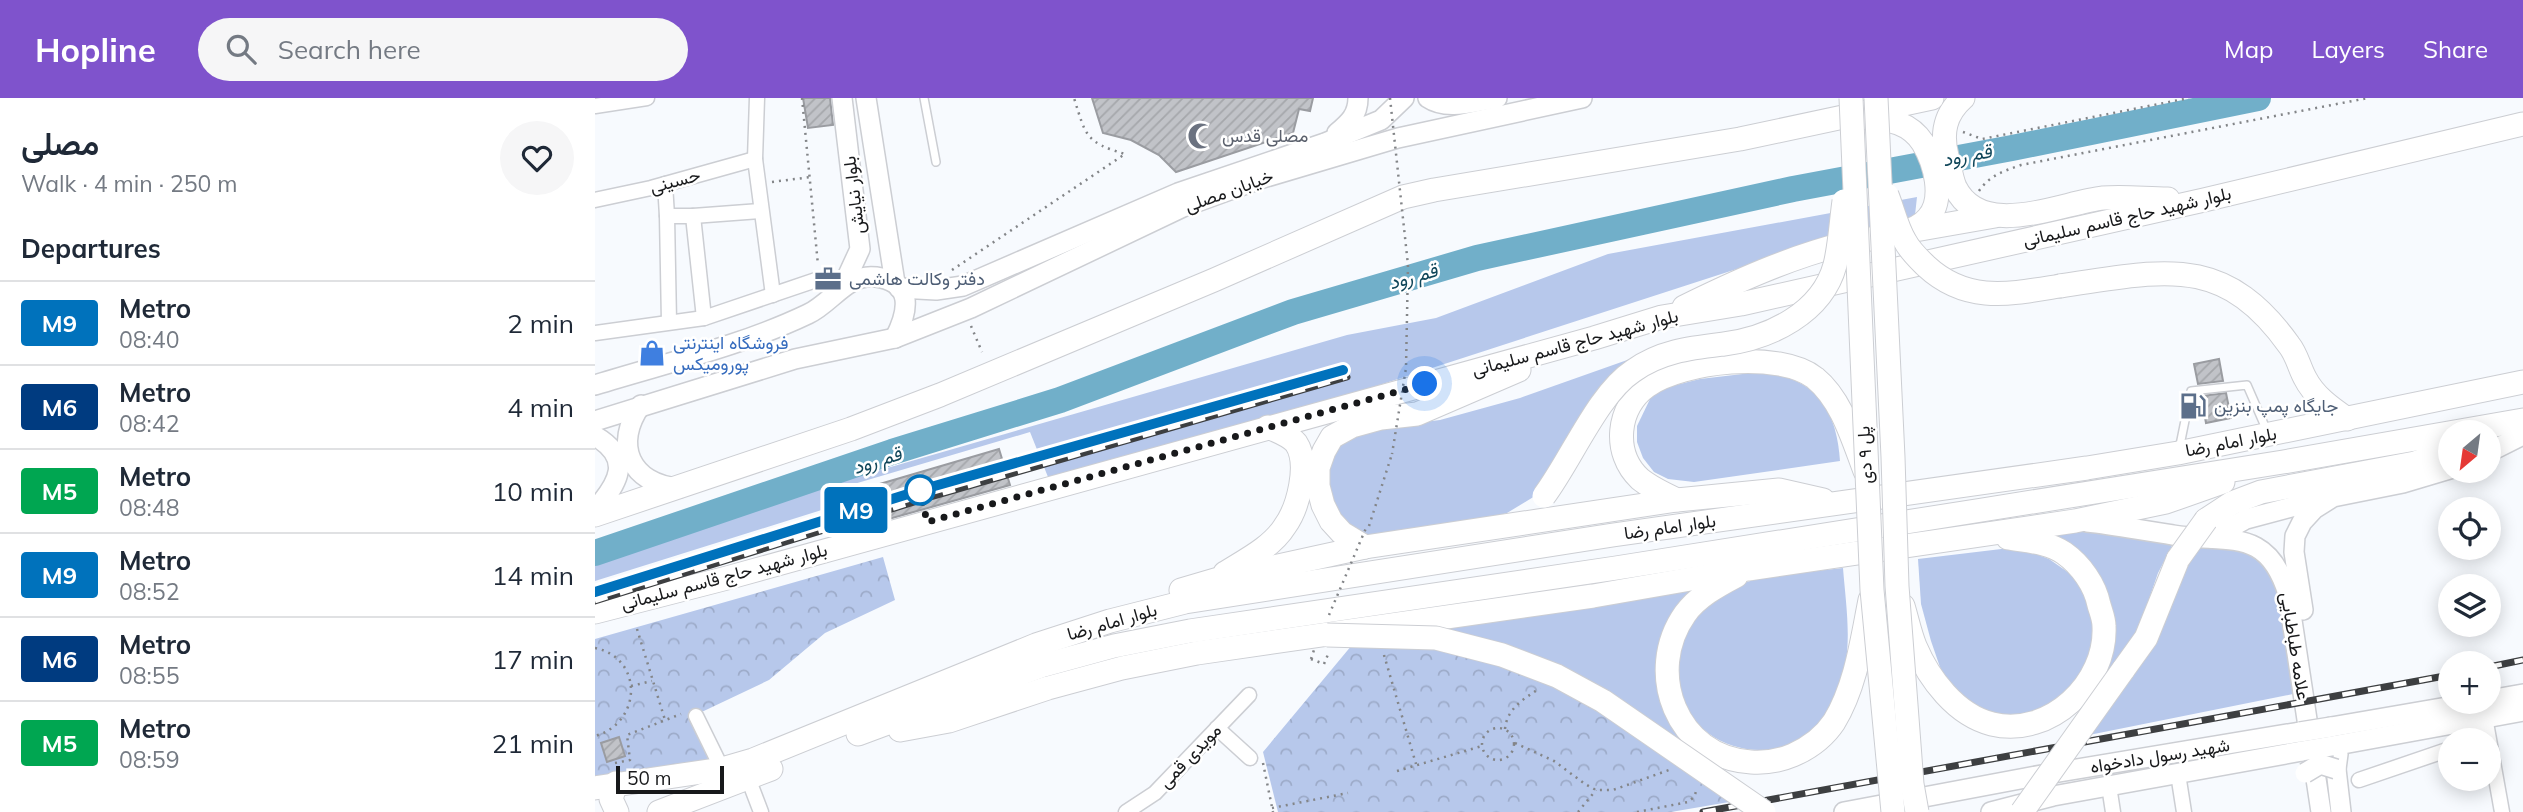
<!DOCTYPE html>
<html lang="en">
<head>
<meta charset="utf-8">
<style>
	body { margin:0; font-family:Mulish,Vazirmatn,sans-serif; background:#f6f6f7; color:#1f2937; height:100vh; display:flex; flex-direction:column; font-size:26px; white-space:nowrap }
	* { box-sizing:border-box; margin:0 }
	p { font-size:23px; color:#747a83 }
	.icon { flex:none; width:38px; height:38px; fill:none; stroke:currentColor; stroke-width:2; stroke-linecap:round; stroke-linejoin:round }
	.map { position:relative; flex:1; overflow:hidden }
	.side { display:flex; flex-direction:column; background:#fff; width:595px }
	.side>* { flex:none }
	.badge { padding:0 14px; border-radius:5px; font-size:24px; line-height:46px }
	.needle { width:46px; rotate:209deg }
	.buttons { position:absolute; left:1843px; top:322px; display:grid; gap:14px }
	.buttons a { display:grid; place-items:center; width:63px; height:63px; border-radius:50%; background:#fff; box-shadow:0 4px 18px #0003; font-size:35px }
	.scale { position:absolute; left:21px; bottom:18px; width:108px; box-sizing:border-box; padding-left:7px; border:4px solid #18191b; border-top:0; font-size:19px; line-height:24px; white-space:nowrap; color:#18191b; -webkit-text-stroke:5px #fff; paint-order:stroke }
	.you { position:absolute; width:35px; height:35px; margin:-18px; border:5px solid #fff; border-radius:50%; background:#1a73e8; box-shadow:0 0 0 10px #1a73e833 }
	.map>.badge { position:absolute; translate:-50% -50%; box-shadow:0 0 0 4px #fff }
	h2 { padding:0 21px; font-size:26px; line-height:63px }
	.round { display:grid; place-items:center; flex:none; width:74px; height:74px; border-radius:37px; background:#f6f6f7 }
	.summary { display:flex; align-items:center; justify-content:space-between; height:119px; padding:0 21px }
	h1 { font-size:33px; font-weight:600; line-height:52px }
	ul { padding:0; list-style:none }
	li { display:flex; align-items:center; gap:21px; height:84px; padding:0 21px; border-top:2px solid #e0e1e3 }
	li div { flex:1 }
	li b { display:block; font-size:26px }
	li em { font-style:normal }
	li .badge { min-width:77px; font-weight:700; text-align:center }
	header { display:flex; align-items:center; gap:42px; box-sizing:border-box; height:98px; padding:0 35px; background:#7f53cc; color:#fff }
	header strong { font-size:33px }
	nav { display:flex; gap:38px; margin-inline-start:auto; font-size:24px }
	.search { width:490px; height:63px; background:#f6f6f7; display:flex; align-items:center; gap:18px; box-sizing:border-box; padding:0 24px; border-radius:38px; color:#747a83; font-size:26px }
	main { display:flex; flex:1; min-height:0 }
	.map>svg:first-child { display:block }
	.green { fill:#b7c8eb }
	.park { fill:url(#park-crowns) }
	.lines { fill:none; stroke-linecap:round; stroke-linejoin:round }
	.river { stroke:#71afc9; stroke-width:26 }
	.building { fill:url(#building-hatch); stroke:#9a9ca1; stroke-width:2 }
	.lane-casing { stroke:#ccced3; stroke-width:10 }
	.street-casing { stroke:#ccced3; stroke-width:17 }
	.secondary-casing { stroke:#ccced3; stroke-width:22 }
	.primary-casing { stroke:#ccced3; stroke-width:25 }
	.path { stroke:#838588; stroke-width:2.5; stroke-dasharray:2 5; stroke-linecap:butt }
	.lane { stroke:#fff; stroke-width:7 }
	.street { stroke:#fff; stroke-width:14 }
	.secondary { stroke:#fff; stroke-width:19 }
	.primary { stroke:#fff; stroke-width:23 }
	.rail-casing { stroke:#3d3f41; stroke-width:7 }
	.rail { stroke:#fff; stroke-width:4.5; stroke-dasharray:13; stroke-linecap:butt }
	.secondary-bridge-casing { stroke:#ccced3; stroke-width:22; stroke-linecap:butt }
	.primary-bridge-casing { stroke:#ccced3; stroke-width:25; stroke-linecap:butt }
	.path-bridge { stroke:#838588; stroke-width:2.5; stroke-dasharray:2 5; stroke-linecap:butt }
	.secondary-bridge { stroke:#fff; stroke-width:19 }
	.primary-bridge { stroke:#fff; stroke-width:23 }
	.line-casing { stroke:#fff; stroke-width:16 }
	.line { stroke:#0072bc; stroke-width:10 }
	.walk { stroke:#18191b; stroke-width:7; stroke-dasharray:0 12.6 }
	.stop-dot { fill:#fff; stroke:#0072bc; stroke-width:3.5 }
	.labels { text-anchor:middle; stroke-width:5; stroke-linejoin:round; paint-order:stroke }
	.worship-label { font-size:18px; fill:#5b616d; stroke:#fff; text-anchor:start }
	.street-label { font-size:18px; fill:#18191b; stroke:#fff }
	.service-label { font-size:18px; fill:#4e5e75; stroke:#fff; text-anchor:start }
	.shop-label { font-size:18px; fill:#366cbe; stroke:#fff; text-anchor:start }
	.water-label { font-size:19px; font-style:italic; fill:#104659; stroke:#fff }
</style>
</head>
<body>
<header>
<strong>Hopline</strong>
<div class="search"><svg class="icon" aria-label="search" viewBox="0 0 24 24"><circle cx="10" cy="10" r="6"/><path d="M15 15l6 6"/></svg>Search here</div>
<nav><a>Map</a><a>Layers</a><a>Share</a></nav>
</header>
<main>
<section class="side">
<div class="summary"><div><h1>مصلی</h1><p>Walk · 4 min · 250 m</p></div><a class="round"><svg class="icon" aria-label="heart" viewBox="0 0 24 24"><path d="M12 20l-8-8c-3-5 5-10 8-4 3-6 11-1 8 4z"/></svg></a></div>
<h2>Departures</h2>
<ul>
<li><span class="badge" style="background:#0072bc;color:#fff">M9</span><div><b>Metro</b><p>08:40</p></div><em>2 min</em></li>
<li><span class="badge" style="background:#003b80;color:#fff">M6</span><div><b>Metro</b><p>08:42</p></div><em>4 min</em></li>
<li><span class="badge" style="background:#00a651;color:#fff">M5</span><div><b>Metro</b><p>08:48</p></div><em>10 min</em></li>
<li><span class="badge" style="background:#0072bc;color:#fff">M9</span><div><b>Metro</b><p>08:52</p></div><em>14 min</em></li>
<li><span class="badge" style="background:#003b80;color:#fff">M6</span><div><b>Metro</b><p>08:55</p></div><em>17 min</em></li>
<li><span class="badge" style="background:#00a651;color:#fff">M5</span><div><b>Metro</b><p>08:59</p></div><em>21 min</em></li>
</ul>
</section>
<div class="map">
<svg width="1928" height="714" viewBox="0 0 1928 714">
	<defs>
		<pattern id="park-crowns" width="20" height="18" patternUnits="userSpaceOnUse" patternTransform="scale(1.75)"><rect width="20" height="18" fill="#b7c8eb"/><path d="M2 6a3 3 0 1 1 6 0M12 15a3 3 0 1 1 6 0" fill="none" stroke="#9dabc9"/></pattern>
		<pattern id="building-hatch" width="6" height="6" patternUnits="userSpaceOnUse" patternTransform="scale(1.75)"><rect width="6" height="6" fill="#c1c3c8"/><path d="M-1 1l2-2M0 6l6-6M5 7l2-2" fill="none" stroke="#a5a7ab"/></pattern>
	</defs>
	<rect width="100%" height="100%" fill="#f7fafe"/>
	<g class="green">
		<path d="M1322 99 1319 126 1231 142 763 294 453 379 435 334 232 394 233 410 0 483V458L209 394 752 237 841 220 1013 156Z"/>
		<path d="M1035 261 1014 280 940 398 912 415 881 424 780 438C761 434 737 424 732 402 729 389 733 371 734 357L759 336 789 329 845 322 925 300Z"/>
		<path d="M1156 275C1216 275 1241 305 1245 363L1099 384 1073 381 1059 374 1048 360 1042 344V328L1056 299 1069 290 1105 281Z"/>
		<path d="M1479 433H1504L1578 446 1563 475 1544 530 1513 573 1509 571 1516 524 1450 436Z"/>
		<path d="M1423 449 1454 461 1477 477 1494 504 1501 526 1489 574 1461 604 1424 619 1401 617 1382 609 1364 598 1347 575 1336 543 1326 506 1323 461Z"/>
		<path d="M1602 449C1613 449 1629 446 1640 449 1696 462 1692 551 1698 596L1494 637 1563 541 1590 471Z"/>
		<path d="M1248 470C1251 508 1258 548 1246 585 1240 603 1230 622 1215 634 1171 671 1097 648 1084 591 1082 579 1079 567 1082 555 1084 548 1089 542 1092 536 1101 516 1109 503 1129 493 1164 475 1209 475 1248 470Z"/>
		<path d="M1110 484C1099 498 1072 526 1066 540 1052 578 1069 613 1089 644 1055 622 1021 597 984 578 938 553 888 539 836 530Z"/>
	</g>
	<g class="park">
		<path d="M288 459 300 502 230 535 174 582 94 620 116 667 45 671 0 680V541Z"/>
		<path d="M757 547C807 549 857 550 905 565 991 592 1066 653 1140 703L1076 714H683L668 654Z"/>
	</g>
	<g class="lines">
		<path class="river" d="M0 455 297 354 465 302 698 214 882 160 1198 91 1417 50 1663 0"/>
	</g>
	<g class="building">
		<path d="M208 0H235L238 27 213 30Z"/>
		<path d="M497 0H718L715 13 704 11 698 35 581 74 564 57 536 42 508 35Z"/>
		<path d="M1624 261 1628 283 1603 286 1599 266Z"/>
		<path d="M1631 295 1636 320 1611 325 1606 298Z"/>
		<path d="M404 351 415 387 247 434 237 400Z"/>
		<path d="M24 639 30 658 12 664 6 645Z"/>
	</g>
	<g class="lines">
		<g class="lane-casing">
			<g id="lane">
				<path d="M329 0 341 64"/>
				<path d="M1584 352 1596 293 1652 287 1672 333"/>
			</g>
		</g>
		<g class="street-casing">
			<g id="street">
				<path d="M162 0 160 61 178 197"/>
				<path d="M0 8 52 0"/>
				<path d="M70 86 72 118H98L109 220"/>
				<path d="M0 102 56 90 160 61"/>
				<path d="M72 118 74 224"/>
				<path d="M98 118 165 113"/>
				<path d="M0 235 109 220 224 181"/>
				<path d="M101 618 127 671"/>
				<path d="M1890 619 1907 714"/>
				<path d="M622 630 655 660"/>
				<path d="M1870 642 1890 619"/>
				<path d="M1583 676 1589 714"/>
				<path d="M153 680 166 714"/>
				<path d="M1764 682 1855 651"/>
				<path d="M1514 688 1518 714"/>
				<path d="M531 714 560 695 654 597"/>
			</g>
		</g>
		<g class="secondary-casing">
			<g id="secondary">
				<path d="M271 0 300 185"/>
				<path d="M833 0C852 13 880 3 902 0"/>
				<path d="M742 35C754 25 763 17 763 0"/>
				<path d="M247 190 265 151 247 0"/>
				<path d="M304 190 341 192 368 188 583 95 730 45 786 22 809 0"/>
				<path d="M0 287C71 265 146 248 213 216 237 205 252 175 281 179 320 184 313 214 300 240"/>
				<path d="M46 307C18 346 35 386 84 390"/>
				<path d="M0 323 200 261 300 240 376 210 588 109 668 80 803 40 987 0"/>
				<path d="M0 338C38 360 24 385 0 412"/>
				<path d="M1894 354 1928 337"/>
				<path d="M1492 424C1521 427 1549 433 1578 437 1634 446 1672 428 1693 496L1726 714"/>
				<path d="M1617 440 1651 421 1731 400"/>
				<path d="M1708 512 1699 454 1700 438 1707 424 1719 411 1738 399 1808 385 1855 371"/>
				<path d="M1894 602 1928 596"/>
				<path d="M1736 629 1881 604"/>
				<path d="M1737 648 1928 613"/>
				<path d="M1743 656 1741 671 1746 714"/>
				<path d="M1249 714 1452 676 1705 634"/>
				<path d="M1396 714 1458 698 1707 653"/>
			</g>
		</g>
		<g class="primary-casing">
			<g id="primary">
				<path d="M1368 0C1350 16 1346 35 1352 58 1355 68 1356 80 1360 89 1386 143 1465 105 1508 100 1529 98 1552 101 1573 101"/>
				<path d="M1320 132 1400 118"/>
				<path d="M1465 188C1565 174 1627 153 1694 247 1702 257 1704 269 1710 280 1719 298 1736 310 1752 321"/>
				<path d="M1089 209C1140 184 1193 160 1248 146 1273 139 1317 140 1333 120 1350 101 1340 65 1328 45 1315 25 1295 21 1272 20"/>
				<path d="M1082 402C1069 396 1056 390 1045 381 1017 355 1022 309 1052 288 1088 263 1184 252 1220 280 1247 302 1258 342 1270 373"/>
				<path d="M0 417 256 331 345 297 619 182 808 99 839 92 1145 41 1337 0"/>
				<path d="M1611 422 1637 405 1666 394 1820 365 1855 352"/>
				<path d="M770 449 747 435 736 423 728 407 723 388V370L729 353 737 339 757 328 786 320 822 316 924 272"/>
				<path d="M630 475C651 462 677 449 690 428 703 410 715 366 701 345 694 337 682 333 673 329"/>
				<path d="M1141 478C1122 488 1102 499 1090 516 1049 574 1082 660 1156 664 1171 665 1184 663 1198 657 1214 650 1229 639 1239 624 1261 588 1267 542 1275 502"/>
				<path d="M586 492 620 482 770 449 1082 402 1184 392 1228 402"/>
				<path d="M1308 508C1312 521 1315 536 1320 548 1334 581 1361 617 1397 626 1455 640 1512 585 1509 528 1509 521 1506 514 1504 507 1500 487 1486 467 1469 455 1454 444 1431 443 1413 440"/>
				<path d="M0 514 132 480 999 240 1067 219 1146 206 1609 102 1928 26"/>
				<path d="M1528 572 1551 540 1583 461"/>
				<path d="M305 632 354 623 453 590 527 570 602 555 998 498 1153 471 1480 423 1571 404 1628 384"/>
				<path d="M263 636 446 568 519 548 595 533 1021 470 1387 412 1688 364 1928 322"/>
				<path d="M21 685 16 701 22 714"/>
				<path d="M0 690 127 671 158 662 441 547 515 523 590 504 1018 437 1492 370 1583 355 1928 284"/>
				<path d="M64 714 176 671"/>
			</g>
		</g>
		<g class="path">
			<path d="M207 0 223 167"/>
			<path d="M1368 34 1387 41 1594 0"/>
			<path d="M177 84 216 79"/>
			<path d="M1384 93C1395 77 1409 73 1426 67L1773 0"/>
			<path d="M357 172 530 56C490 44 491 38 479 0"/>
			<path d="M376 228 387 254"/>
			<path d="M774 428 797 356"/>
			<path d="M42 531 70 622"/>
			<path d="M0 550C49 560 47 625 0 638"/>
			<path d="M789 557 821 666"/>
			<path d="M716 561 729 566 734 554"/>
			<path d="M36 588 57 583"/>
			<circle cx="903" cy="646" r="16"/>
			<path d="M910 631C912 610 929 601 945 590"/>
			<path d="M920 645 959 663 990 686 1001 692H1018L1074 672"/>
			<path d="M20 665 35 662 32 637 86 616"/>
			<path d="M668 665 678 714"/>
			<path d="M802 673 887 648"/>
			<path d="M677 710 753 695"/>
			<path d="M983 714 1001 692"/>
			<path d="M1042 714 1093 704 1099 699 1102 691"/>
		</g>
		<use href="#lane" class="lane"/>
		<use href="#street" class="street"/>
		<use href="#secondary" class="secondary"/>
		<use href="#primary" class="primary"/>
		<g class="rail-casing">
			<g id="rail">
				<path d="M0 503 332 400 752 279"/>
				<path d="M1894 569 1928 562"/>
				<path d="M1108 714 1855 577"/>
			</g>
		</g>
		<use href="#rail" class="rail"/>
		<g class="secondary-bridge-casing">
			<g id="secondary-bridge">
				<path d="M1705 634 1736 629"/>
				<path d="M1707 653 1737 648"/>
				<path d="M1710 675 1725 666 1741 671"/>
			</g>
		</g>
		<g class="primary-bridge-casing">
			<g id="primary-bridge">
				<path d="M1256 0 1277 492 1298 714"/>
				<path d="M1281 0 1298 359 1302 488 1317 686 1322 714"/>
				<path d="M1292 97C1298 112 1302 130 1310 143 1315 153 1324 161 1331 168 1372 206 1415 196 1465 188"/>
				<path d="M949 398C976 362 1003 296 1038 273 1066 253 1096 250 1129 246 1175 240 1227 215 1240 167 1245 147 1246 124 1249 103"/>
				<path d="M1583 461 1611 422"/>
				<path d="M732 537 841 540 907 557 962 578 1008 603 1169 714"/>
				<path d="M1427 714 1528 572"/>
			</g>
		</g>
		<g class="path-bridge">
			<path d="M795 0 813 167 811 270 797 356"/>
			<path d="M734 517 771 430"/>
			<path d="M716 561 720 549"/>
		</g>
		<use href="#secondary-bridge" class="secondary-bridge"/>
		<use href="#primary-bridge" class="primary-bridge"/>
	</g>
	<g class="lines">
		<g class="line-casing">
			<path id="line" d="M0 494 329 391 748 272"/>
		</g>
		<use href="#line" class="line"/>
		<path class="walk" d="M325 392 332 424 830 286"/>
	</g>
	<defs>
		<g id="mosque-bare" transform="scale(2.1)"><path d="M3.5-4.9A6 6 0 1 0 3.5 4.9A5 5 0 1 1 3.5-4.9Z" fill="#6b7280" stroke="#fff" stroke-width="2.5" paint-order="stroke"/></g>
		<g id="office-bare" transform="scale(2.1)"><path d="M-6-3h4V-5.5h4V-3h4V5H-6ZM-1-4.5V-3h2v-1.5ZM-6 0V1H6V0Z" fill="#5c6f8a" stroke="#fff" stroke-width="2.5" paint-order="stroke"/></g>
		<g id="shop-bare" transform="scale(2.1)"><path d="M-5-2.5h2.3a2.7 3.5 0 0 1 5.4 0H5L5.5 6h-11ZM-1.5-2.5h3a1.5 2.3 0 0 0-3 0Z" fill="#3f7fe0" stroke="#fff" stroke-width="2.5" paint-order="stroke"/></g>
		<g id="fuel-bare" transform="scale(2.1)"><path d="M-5.5-6h7V0h2V4h1.3V-2.5L3-4.5l.8-.8L6-3V5H2.5V1h-1V6h-7ZM-4.2-4.7v3.2H.2V-4.7Z" fill="#5c6f8a" stroke="#fff" stroke-width="2.5" paint-order="stroke"/></g>
	</defs>
	<g fill-rule="evenodd">
		<use href="#mosque-bare" x="606" y="38"/>
		<use href="#office-bare" x="233" y="181"/>
		<use href="#shop-bare" x="57" y="255"/>
		<use href="#fuel-bare" x="1598" y="308"/>
	</g>
	<circle class="stop-dot" cx="325" cy="392" r="14"/>
	<g class="labels">
		<g class="worship-label">
			<text x="627" y="44">مصلی قدس</text>
		</g>
		<g class="street-label">
			<text transform="translate(80 83) rotate(-15)" y="6">حسینی</text>
			<text transform="translate(634 93) rotate(-20)" y="6">خیابان مصلی</text>
			<text transform="translate(259 97) rotate(-97)" y="6">بلوار نیایش</text>
			<text transform="translate(1532 119) rotate(-13)" y="6">بلوار شهید حاج قاسم سلیمانی</text>
			<text transform="translate(980 245) rotate(-15)" y="6">بلوار شهید حاج قاسم سلیمانی</text>
			<text transform="translate(1636 344) rotate(-11)" y="6">بلوار امام رضا</text>
			<text transform="translate(1270 357) rotate(-93)" y="6">پل ۹ دی</text>
			<text transform="translate(1075 429) rotate(-8)" y="6">بلوار امام رضا</text>
			<text transform="translate(129 479) rotate(-15)" y="6">بلوار شهید حاج قاسم سلیمانی</text>
			<text transform="translate(517 524) rotate(-16)" y="6">بلوار امام رضا</text>
			<text transform="translate(1700 548) rotate(81)" y="6">علامه طباطبایی</text>
			<text transform="translate(595 658) rotate(-46)" y="6">مویدی قمی</text>
			<text transform="translate(1565 658) rotate(-9)" y="6">شهید رسول دادخواه</text>
		</g>
		<g class="service-label">
			<text x="254" y="187">دفتر وکالت هاشمی</text>
			<text x="1619" y="314">جایگاه پمپ بنزین</text>
		</g>
		<g class="shop-label">
			<text x="78" y="251">فروشگاه اینترنتی<tspan x="78" dy="21">پورومیکس</tspan></text>
		</g>
		<g class="water-label">
			<text transform="translate(1372 57) rotate(-11)" y="7">قم رود</text>
			<text transform="translate(818 178) rotate(-16)" y="7">قم رود</text>
			<text transform="translate(282 362) rotate(-18)" y="7">قم رود</text>
		</g>
	</g>
</svg>
<div class="buttons">
<a><svg class="needle" viewBox="-14 -14 28 28"><path d="M0-13l5 13h-10z" fill="#e53935"/><path d="M0 13l5-13h-10z" fill="#747a83"/></svg></a>
<a><svg class="icon" aria-label="locate" viewBox="0 0 24 24"><circle cx="12" cy="12" r="6"/><path d="M12 2v4M12 18v4M2 12h4M18 12h4"/></svg></a>
<a><svg class="icon" aria-label="layers" viewBox="0 0 24 24"><path d="M12 4l9 5-9 5-9-5zM3 14l9 5 9-5"/></svg></a>
<a>+</a>
<a>−</a>
</div>
<div class="scale">50 m</div>
<div class="you" style="left:830px;top:286px"></div>
<b class="badge" style="left:261px;top:412px;background:#0072bc;color:#fff">M9</b>
</div>
</main>
</body>
</html>
